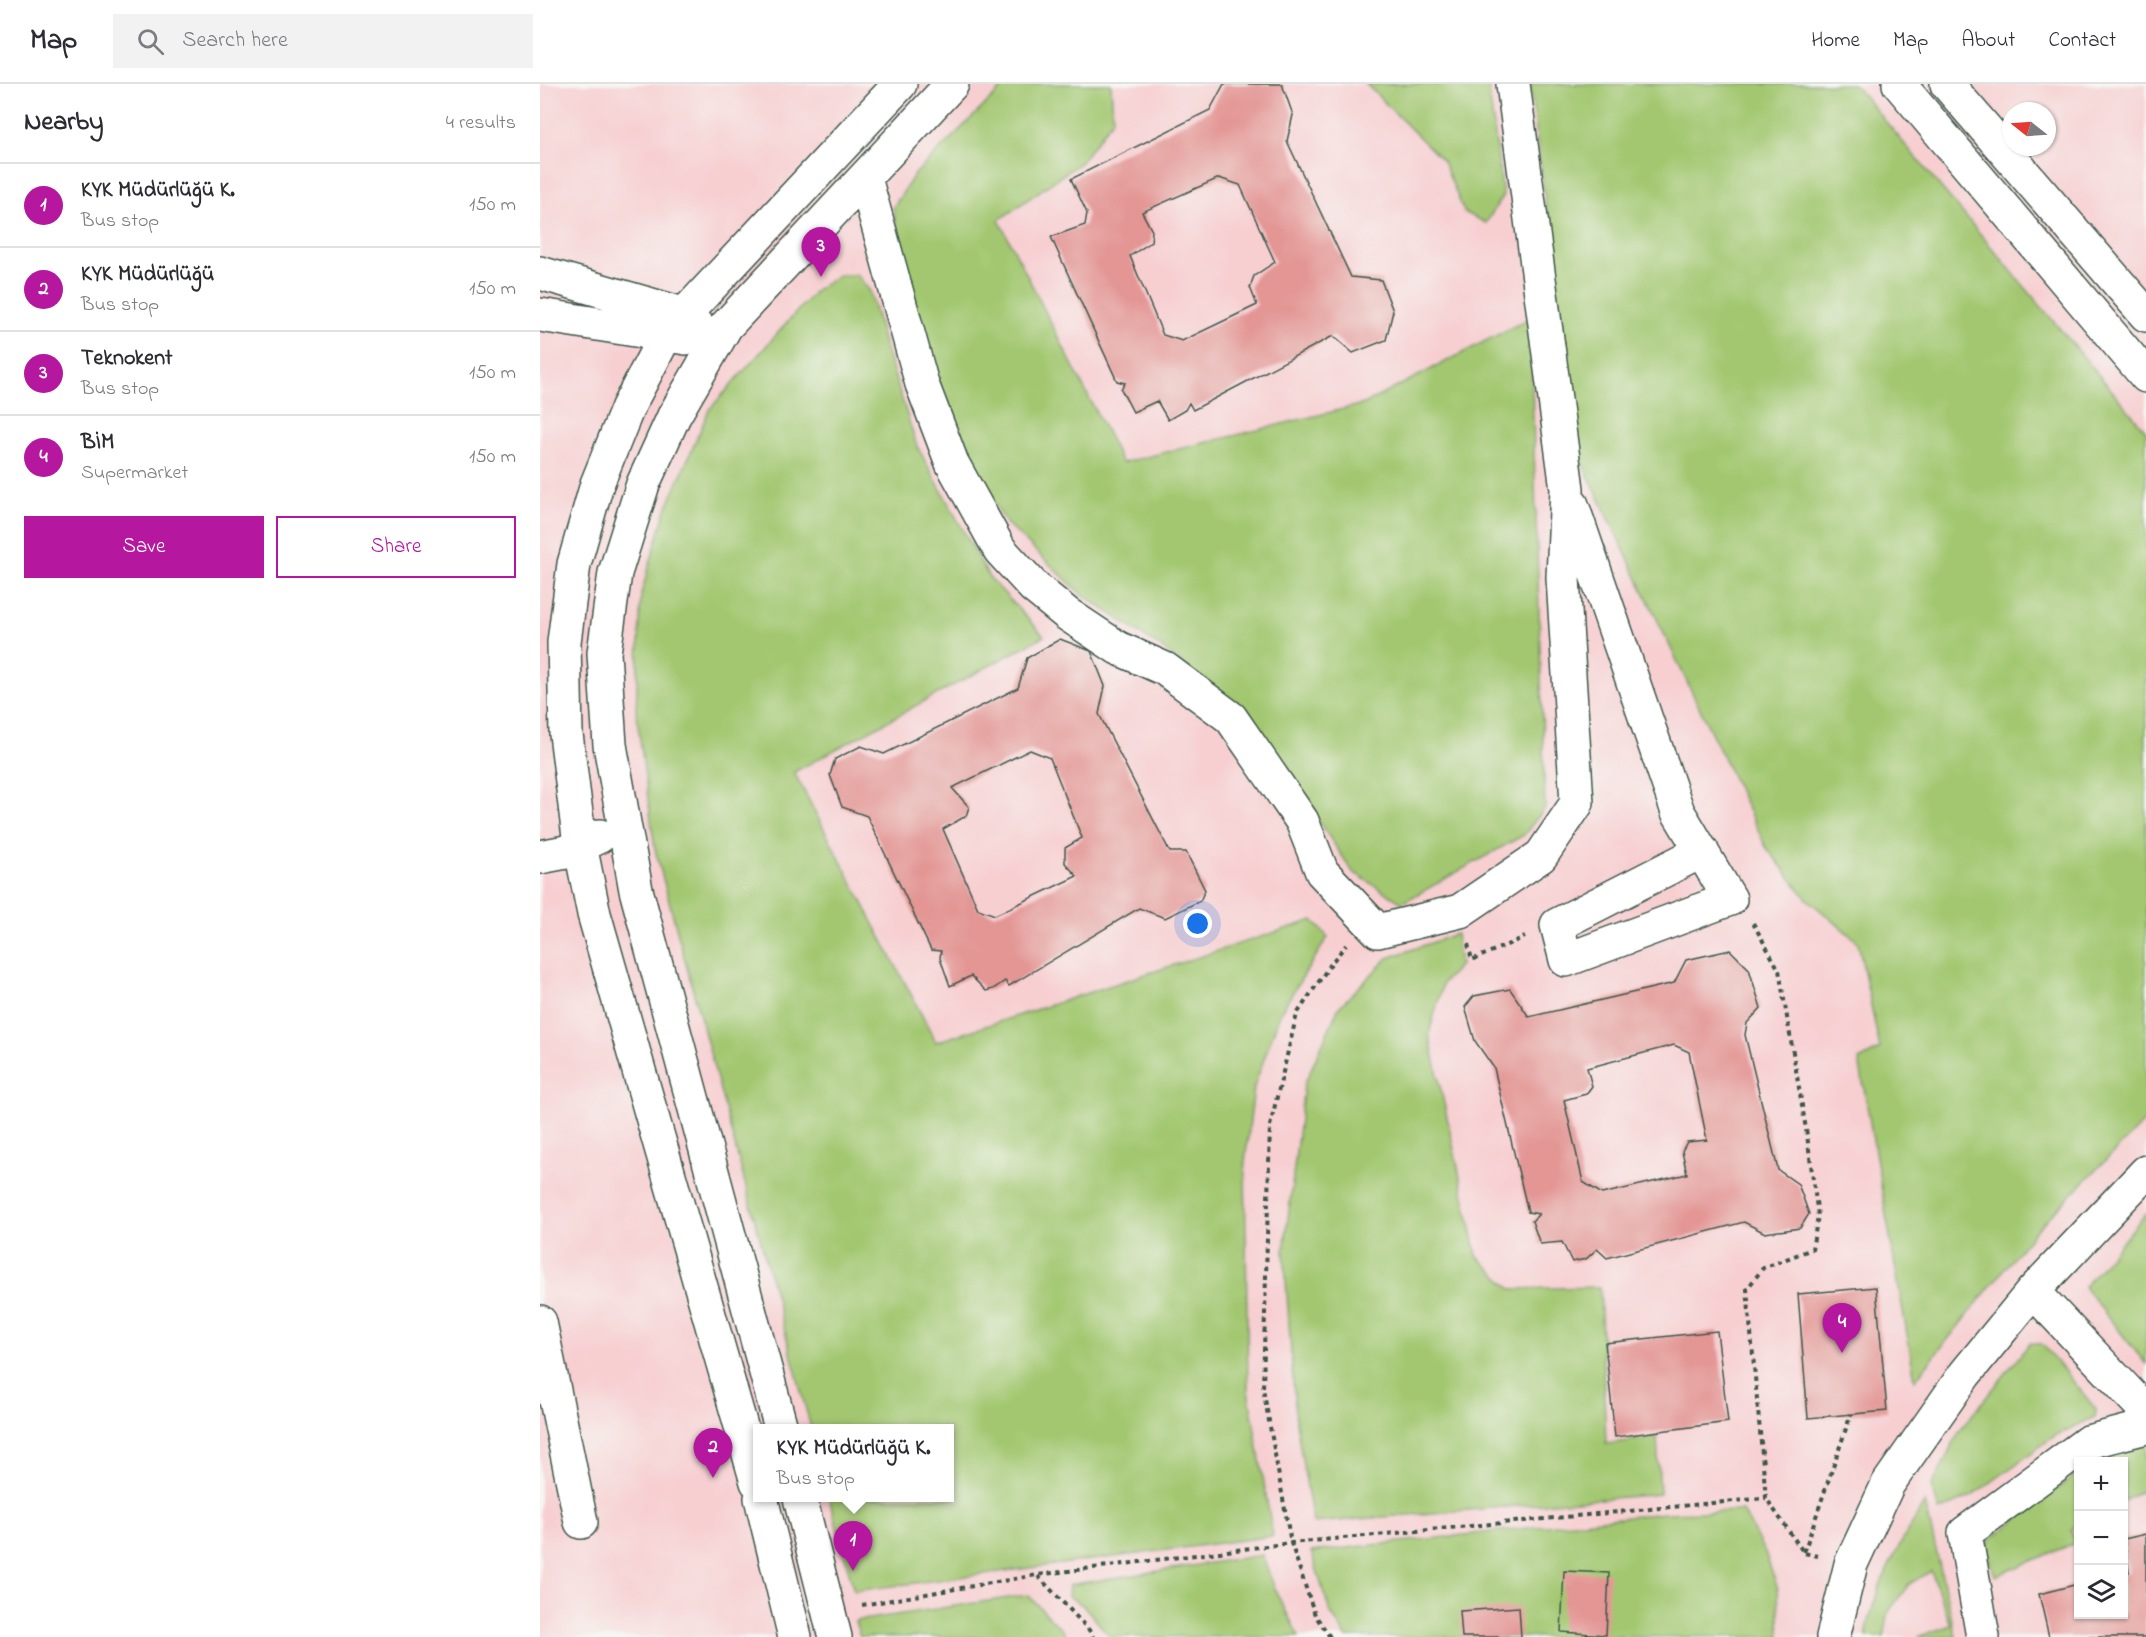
<!DOCTYPE html>
<html lang="en">
<head>
<meta charset="utf-8">
<style>
	:root { --surface:#fff; --page:#f2f2f3; --text:#2b2b33; --muted:#7c7c81; --line:#e1e1e2; --accent:#b5179e }
	body { margin:0; font-family:"Indie Flower",sans-serif; background:var(--page); color:var(--text) }
	.controls { position:absolute; right:18px; bottom:18px; display:grid; overflow:hidden; border-radius:0px; box-shadow:0 2px 4px #0004 }
	.controls button { width:54px; height:54px; display:grid; place-items:center; padding:0; border:0; border-bottom:2px solid var(--line); background:var(--surface); color:var(--text); font:30px sans-serif }
	.compass { position:absolute; left:1462px; top:18px; width:54px; height:54px; border-radius:50%; background:var(--surface); box-shadow:0 2px 4px #0004; rotate:287deg }
	.you { position:absolute; left:658px; top:840px; width:21px; height:21px; margin:-15px; border:4px solid #fff; border-radius:50%; background:#1a73e8; box-shadow:0 0 0 9px #1a73e833 }
	.badge { display:grid; place-items:center; width:39px; height:39px; border-radius:50%; background:var(--accent); color:#fff; font-size:20px; font-weight:700 }
	.pin { position:absolute; translate:-50% -50px; filter:drop-shadow(0 2px 3px #0008) }
	.pin::after { content:''; position:absolute; top:32px; width:21px; height:18px; background:inherit; clip-path:polygon(0 0,100% 0,50% 100%) }
	.popup { position:absolute; left:213px; top:1340px; width:201px; height:78px; box-sizing:border-box; display:grid; place-content:center; border-radius:0px; background:var(--surface); filter:drop-shadow(0 2px 4px #0005); font-size:20px; white-space:nowrap; color:var(--muted) }
	.popup b { font-size:22px; color:var(--text) }
	.popup::after { content:''; position:absolute; left:50%; top:100%; margin-left:-12px; border:12px solid transparent; border-top-color:var(--surface) }
	.list { margin:0; padding:0; list-style:none }
	h2 { display:flex; justify-content:space-between; align-items:center; height:78px; margin:0; padding:0 24px; font-size:26px }
	h2 small { font-size:20px; font-weight:400; color:var(--muted) }
	.list li { display:grid; grid-template-columns:39px 1fr auto; gap:18px; align-items:center; box-sizing:border-box; height:84px; padding:0 24px; border-top:2px solid var(--line) }
	.list b { display:block; font-size:22px; white-space:nowrap }
	.list p { margin:0; font-size:20px; white-space:nowrap; color:var(--muted) }
	.list em { font-size:20px; font-style:normal; color:var(--muted) }
	.actions { display:flex; gap:12px; padding:18px 24px }
	.actions a { flex:1; padding:14px 0; border:2px solid var(--accent); border-radius:0px; text-align:center; font-size:21px; color:var(--accent) }
	.actions .main { background:var(--accent); color:#fff }
	.icon { flex:none; width:33px; height:33px; fill:none; stroke:currentColor; stroke-width:2; stroke-linecap:round; stroke-linejoin:round }
	.map { position:relative; flex:none; width:1606px; height:1553px; overflow:hidden }
	header { display:flex; align-items:center; gap:36px; box-sizing:border-box; height:84px; padding:0 30px; background:var(--surface); border-bottom:2px solid var(--line) }
	header strong { font-size:28px }
	nav { display:flex; gap:33px; margin-inline-start:auto; font-size:21px }
	.search { width:420px; height:54px; background:var(--page); display:flex; align-items:center; gap:15px; box-sizing:border-box; padding:0 21px; border-radius:0px; color:var(--muted); font-size:22px }
	main { display:flex }
	aside { flex:1; background:var(--surface) }
	.map>svg:first-child { display:block }
	.built { fill:#f7cfd1; fill-rule:evenodd }
	.green { fill:#a2c770; stroke:#608252; stroke-width:1.5 }
	.building { fill:#e39694; fill-rule:evenodd }
	.lines { fill:none; stroke-linecap:round; stroke-linejoin:round }
	.minor-casing { stroke:#3e5548; stroke-width:36 }
	.path { stroke:#3e5548; stroke-width:4; stroke-dasharray:4.5 4.5; stroke-linecap:butt }
	.minor { stroke:#fff; stroke-width:33 }
</style>
</head>
<body>
<header>
<strong>Map</strong>
<div class="search"><svg class="icon" aria-label="search" viewBox="0 0 24 24"><circle cx="10" cy="10" r="6"/><path d="M15 15l6 6"/></svg>Search here</div>
<nav><a>Home</a><a>Map</a><a>About</a><a>Contact</a></nav>
</header>
<main>
<aside>
<h2>Nearby<small>4 results</small></h2>
<ul class="list">
<li><span class="badge">1</span><div><b>KYK Müdürlüğü K.</b><p>Bus stop</p></div><em>150 m</em></li>
<li><span class="badge">2</span><div><b>KYK Müdürlüğü</b><p>Bus stop</p></div><em>150 m</em></li>
<li><span class="badge">3</span><div><b>Teknokent</b><p>Bus stop</p></div><em>150 m</em></li>
<li><span class="badge">4</span><div><b>BİM</b><p>Supermarket</p></div><em>150 m</em></li>
</ul>
<div class="actions"><a class="main">Save</a><a>Share</a></div>
</aside>
<div class="map">
<svg width="1606" height="1553" viewBox="0 0 1606 1553">
	<rect width="100%" height="100%" fill="#f6f6f2"/>
	<filter id="ink" filterUnits="userSpaceOnUse"><feTurbulence type="fractalNoise" baseFrequency=".0167" numOctaves="2"/><feDisplacementMap in="SourceGraphic" scale="12" xChannelSelector="R" yChannelSelector="G"/><feConvolveMatrix kernelMatrix="1 2 1 2 8 2 1 2 1" color-interpolation-filters="sRGB"/></filter>
	<filter id="wash" filterUnits="userSpaceOnUse"><feTurbulence type="fractalNoise" baseFrequency=".008" numOctaves="4" result="noise"/><feDisplacementMap in="SourceGraphic" scale="24" xChannelSelector="R" yChannelSelector="G"/><feGaussianBlur stdDeviation="1.35" result="paint"/><feColorMatrix in="noise" values="0 0 0 0 0 0 0 0 0 0 0 0 0 0 0 0 0 1.4 0 .05"/><feComposite in="paint" operator="in"/></filter>
	<g filter="url(#wash)">
		<rect width="100%" height="100%" fill="#f0dcbb"/>
		<path class="built" d="M0 0H1606V1553H0ZM1471 27H1507V63H1471ZM217 1344H409V1414H217ZM1538 1378H1584V1530H1538Z"/>
		<path class="green" d="M466 0H571L573 35 541 78 459 136 582 379 824 320 990 234 1005 724 984 751 862 819 813 788 707 632 630 570 540 509 466 439 416 353 374 229 353 124 374 91Z
			M826 0H948L963 111 946 139 924 128 903 77Z
			M990 0H1314L1606 347V1036L1495 1147 1375 1296 1319 976 1340 965 1318 858 1267 815 1226 763 1038 370Z
			M299 191H317L330 207 343 256 377 362 449 493 504 552 254 688 396 958 773 836 788 853 741 927 714 1003 705 1078 708 1306 733 1452 314 1507 289 1414H409V1344H271L115 765 96 627 101 510 125 428 169 326 277 205Z
			M916 850 920 881 903 899 889 950 937 1172 971 1205 1060 1203 1066 1360 1117 1353 1120 1410 773 1439 756 1339 744 1168 764 1001 799 923 848 874Z
			M1606 1129V1280L1544 1203Z
			M1490 1259 1502 1260 1556 1325 1555 1333 1516 1351 1432 1412 1399 1427 1392 1402 1420 1346Z
			M1606 1360V1405L1584 1417V1378H1558L1576 1367Z
			M1538 1389V1441L1531 1445 1535 1459 1455 1492 1447 1466 1449 1456Z
			M1385 1418 1416 1553H1377L1411 1541 1391 1487 1369 1500 1349 1527 1344 1553H1326C1333 1503 1360 1460 1385 1418Z
			M1203 1427 1225 1469 1238 1505 1240 1553H806L790 1528 771 1468 1124 1429Z
			M722 1471 737 1510 759 1553H570L544 1522 528 1512 529 1501Z
			M488 1511 524 1548 526 1553H320L315 1537Z"/>
		<g id="blocks">
			<path class="building" d="M684 0H742L753 31 747 57 811 193 841 196 853 227 846 256 813 269 793 252 653 326 649 319 645 326 628 336 617 317 593 328 581 305 585 299 577 297 511 153 545 141 547 129 531 95 670 26ZM679 94 700 101 735 178 714 192 710 203 717 221 642 257 623 251 590 172 611 158 612 147 602 128Z
				M520 555 551 567 565 602 559 630 630 768H646L665 806 660 817 625 834 599 824 469 902 465 897 453 905 446 907 431 892 410 902 400 874 401 867 391 866 327 732 302 723 290 691 295 675 321 662 344 670 478 604 487 574ZM490 666 510 674 542 754 525 764V779L537 792 455 831 438 825 403 745 426 732 429 723 412 704Z
				M1190 866 1209 885 1221 924 1207 939 1205 951 1238 1086 1258 1100 1269 1130 1260 1144 1225 1149 1204 1138 1067 1174 1057 1165 1046 1175 1032 1178 1022 1158 1000 1160 992 1137 999 1130 988 1128 954 984 935 957 925 923 934 912 970 905 989 933 1134 899 1146 876ZM1134 961 1149 968 1167 1056 1147 1058 1142 1067 1147 1090 1062 1110 1043 1098 1024 1016 1046 1010 1052 1002 1047 984Z
				M1336 1203 1347 1327 1268 1334 1258 1210Z
				M1177 1247 1188 1338 1075 1353 1065 1259Z
				M1606 1450V1553H1509L1499 1510 1538 1500V1530H1584V1490L1589 1488 1584 1455Z
				M1024 1487 1069 1489 1066 1551 1021 1548Z
				M979 1523 981 1553H922L920 1527Z"/>
		</g>
	</g>
	<g filter="url(#ink)">
		<use href="#blocks" fill-opacity="0" stroke="#3e5548" stroke-width="1.5"/>
		<g class="lines">
			<defs>
				<path id="minor" d="M1359 0 1606 292
					M1407 0 1606 231
					M325 94 382 300 412 379 460 466 494 503 527 530 578 564 625 585 691 634 762 737 782 788 838 847 920 827 1001 772 1037 719 1023 494 1027 405 973 0
					M0 189 143 230 158 243
					M0 231 146 254
					M1032 421 1138 728 1190 815 1026 876 1017 841 1162 767
					M0 773 26 768 60 752
					M1493 1207 1606 1327
					M0 1238 41 1438
					M241 1344 96 806 70 661 64 569 75 489 103 400 134 332 186 242 412 0
					M217 1398 54 830 40 761 26 650 24 558 34 480 57 400 88 323 126 250 360 0
					M221 1414 255 1553
					M260 1414 295 1553
					M1293 1553 1311 1480 1348 1400 1425 1290 1493 1207 1606 1088
					M1443 1553 1425 1449 1548 1358 1606 1343"/>
			</defs>
			<use href="#minor" class="minor-casing"/>
			<path class="path" d="M1213 839 1239 886 1267 1051 1278 1132 1272 1165 1223 1184 1207 1205 1226 1414 1264 1469 1278 1472
				M928 860 932 876 985 853
				M1264 1468 1311 1330
				M498 1492 549 1546 553 1553
				M322 1521 497 1491 751 1459 1226 1414
				M790 1553 775 1531 751 1459 723 1304 730 1042 757 930 792 878 806 861
				M1047 1553 1048 1550"/>
			<use href="#minor" class="minor"/>
		</g>
	</g>
</svg>
<div class="controls">
<button>+</button>
<button>−</button>
<button><svg class="icon" aria-label="layers" viewBox="0 0 24 24"><path d="M12 4l9 5-9 5-9-5zM3 14l9 5 9-5"/></svg></button>
</div>
<svg class="compass" viewBox="-18 -18 36 36"><path d="M0-13l5 13h-10z" fill="#e53935"/><path d="M0 13l5-13h-10z" fill="#7c7c81"/></svg>
<div class="you"></div>
<div class="pin badge" style="left:313px;top:1487px">1</div>
<div class="popup"><b>KYK Müdürlüğü K.</b>Bus stop</div>
<div class="pin badge" style="left:173px;top:1394px">2</div>
<div class="pin badge" style="left:281px;top:193px">3</div>
<div class="pin badge" style="left:1302px;top:1269px">4</div>
</div>
</main>
</body>
</html>
